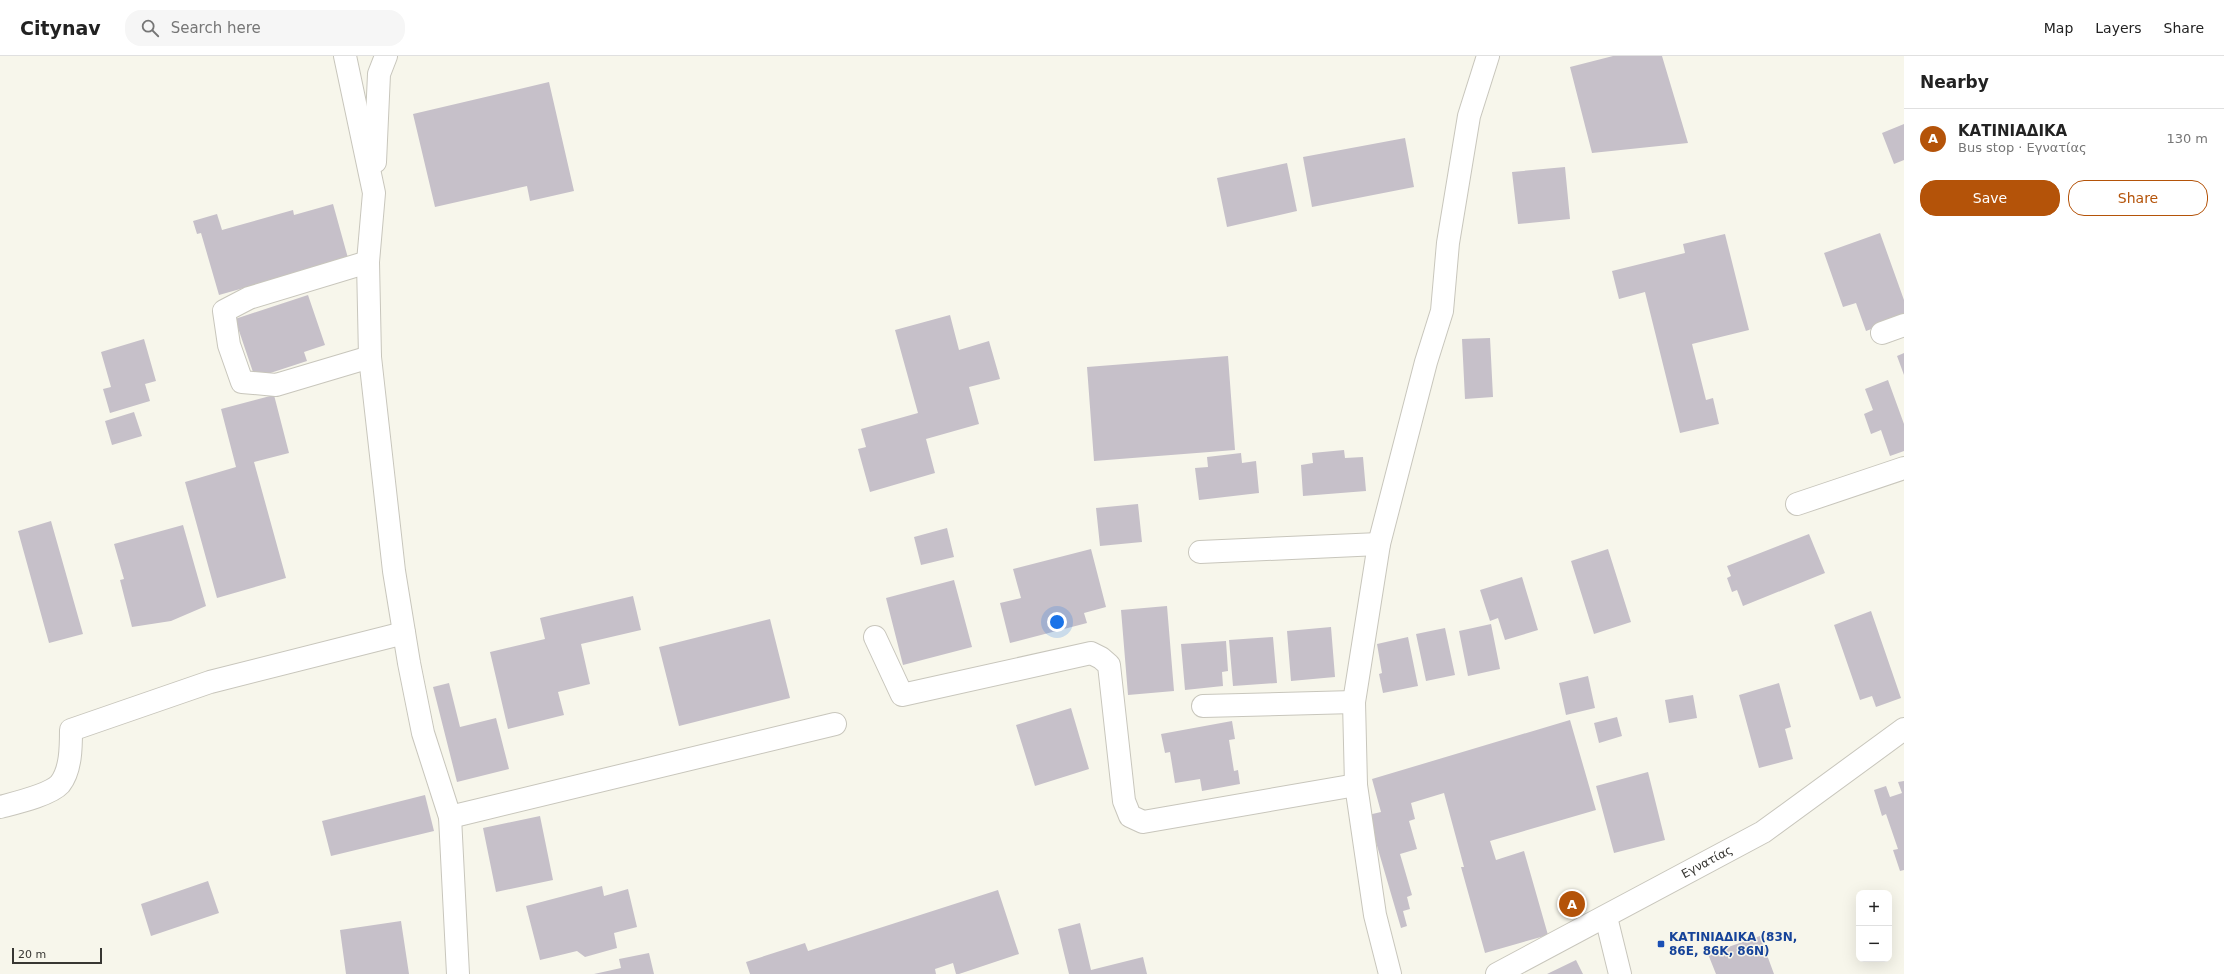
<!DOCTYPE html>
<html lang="en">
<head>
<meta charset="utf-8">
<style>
	:root { --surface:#fff; --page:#f6f6f6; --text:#222; --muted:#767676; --line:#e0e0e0; --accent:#b45309 }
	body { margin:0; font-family:"DejaVu Sans",sans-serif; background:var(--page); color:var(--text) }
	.controls { position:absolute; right:12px; bottom:12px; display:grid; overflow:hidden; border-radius:8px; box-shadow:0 4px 16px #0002 }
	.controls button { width:36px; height:36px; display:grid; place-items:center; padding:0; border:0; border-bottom:1px solid var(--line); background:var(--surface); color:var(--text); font:20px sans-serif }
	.scale { position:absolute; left:12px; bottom:10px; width:90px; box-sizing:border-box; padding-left:4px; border:2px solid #373632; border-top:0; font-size:11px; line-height:14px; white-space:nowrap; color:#373632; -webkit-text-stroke:3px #f7f6eb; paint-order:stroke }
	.you { position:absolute; left:1057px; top:566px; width:14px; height:14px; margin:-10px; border:3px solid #fff; border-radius:50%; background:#1a73e8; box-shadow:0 0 0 6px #1a73e833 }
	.badge { display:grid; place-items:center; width:26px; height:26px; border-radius:50%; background:var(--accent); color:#fff; font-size:13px; font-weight:700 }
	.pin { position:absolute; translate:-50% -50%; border:2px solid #fff; box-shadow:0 1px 4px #0006 }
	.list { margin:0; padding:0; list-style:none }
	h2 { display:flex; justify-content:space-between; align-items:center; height:52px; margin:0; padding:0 16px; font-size:17px }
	h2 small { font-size:13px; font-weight:400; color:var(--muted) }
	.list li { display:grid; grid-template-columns:26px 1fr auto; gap:12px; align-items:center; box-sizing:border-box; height:60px; padding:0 16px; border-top:1px solid var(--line) }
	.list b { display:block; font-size:15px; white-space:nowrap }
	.list p { margin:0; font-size:13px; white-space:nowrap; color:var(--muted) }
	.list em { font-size:13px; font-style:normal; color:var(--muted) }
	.actions { display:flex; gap:8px; padding:12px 16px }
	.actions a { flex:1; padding:9px 0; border:1px solid var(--accent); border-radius:16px; text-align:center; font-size:14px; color:var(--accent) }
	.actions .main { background:var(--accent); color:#fff }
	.icon { flex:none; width:22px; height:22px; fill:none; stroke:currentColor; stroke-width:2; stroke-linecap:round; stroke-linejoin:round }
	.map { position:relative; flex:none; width:1904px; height:918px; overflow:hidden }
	header { display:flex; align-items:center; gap:24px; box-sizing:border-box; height:56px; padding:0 20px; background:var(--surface); border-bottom:1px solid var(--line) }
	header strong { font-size:19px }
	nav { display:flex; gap:22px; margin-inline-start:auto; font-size:14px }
	.search { width:280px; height:36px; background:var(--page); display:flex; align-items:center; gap:10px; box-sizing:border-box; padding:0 14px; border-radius:16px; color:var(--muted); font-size:15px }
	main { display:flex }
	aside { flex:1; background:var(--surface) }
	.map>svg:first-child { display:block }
	.building { fill:#c6c0c9 }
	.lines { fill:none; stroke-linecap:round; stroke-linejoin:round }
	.minor-casing { stroke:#c8c6bc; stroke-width:24 }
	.minor { stroke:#fff; stroke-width:22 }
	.transit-dot { fill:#1a4fb4; stroke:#f7f6eb; stroke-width:1.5 }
	.labels { text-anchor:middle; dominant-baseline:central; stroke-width:3; stroke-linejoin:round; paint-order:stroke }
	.street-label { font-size:12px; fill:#373632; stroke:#f7f6eb }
	.transit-label { font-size:12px; font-weight:bold; fill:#164399; stroke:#f7f6eb; text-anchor:start }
</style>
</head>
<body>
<header>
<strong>Citynav</strong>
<div class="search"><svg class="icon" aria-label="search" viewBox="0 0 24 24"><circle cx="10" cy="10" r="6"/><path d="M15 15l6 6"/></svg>Search here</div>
<nav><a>Map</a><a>Layers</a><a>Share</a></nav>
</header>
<main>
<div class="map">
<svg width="1904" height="918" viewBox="0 0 1904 918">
	<rect width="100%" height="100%" fill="#f7f6eb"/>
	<path class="building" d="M1613 0H1662L1688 87 1592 97 1570 11Z
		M549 26 574 135 530 145 527 130 435 151 413 58Z
		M1904 68V104L1894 108 1882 77Z
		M1405 82 1414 131 1312 151 1303 101Z
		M1287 107 1297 155 1227 171 1217 122Z
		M1565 111 1570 163 1518 168 1512 116Z
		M333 148 348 202 219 239 201 177 197 178 193 165 217 158 222 174 293 154 294 159Z
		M1880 177 1904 244V261L1866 275 1856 247 1843 251 1824 197Z
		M1725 178 1749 274 1692 288 1706 344 1713 342 1719 368 1680 377 1645 236 1619 243 1612 215 1685 197 1683 188Z
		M308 239 325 289 304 296 307 305 255 322 235 263Z
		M950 259 959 294 989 285 1000 323 969 331 979 368 926 383 935 417 870 436 858 393 866 391 861 373 918 357 895 274Z
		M1490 282 1493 341 1465 343 1462 283Z
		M144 283 156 325 145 328 150 345 110 357 103 333 111 331 101 296Z
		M1904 297V319L1897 300Z
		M1228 300 1235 394 1094 405 1087 311Z
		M1888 324 1904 368V395L1890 400 1881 374 1871 378 1864 358 1873 354 1865 333Z
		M274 339 289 397 254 406 286 522 217 542 185 426 236 411 221 353Z
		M134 356 142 380 112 389 105 365Z
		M1344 394 1345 402 1363 401 1366 435 1303 440 1301 409 1313 407 1312 397Z
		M1241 397 1242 407 1256 405 1259 437 1199 444 1195 412 1208 411 1207 401Z
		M1138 448 1142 486 1100 490 1096 452Z
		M51 465 83 578 49 587 18 475Z
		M183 469 206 550 171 565 132 571 120 524 124 523 114 488Z
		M947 472 954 501 921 509 914 481Z
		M1809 478 1825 517 1743 550 1737 534 1732 536 1727 522 1731 520 1727 510Z
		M1091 493 1106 551 1084 557 1087 567 1010 587 1000 547 1021 542 1013 513Z
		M1608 493 1631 566 1594 578 1571 505Z
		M1522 521 1538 574 1505 584 1498 562 1490 565 1480 534Z
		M954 524 972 591 903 609 886 542Z
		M633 540 641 574 581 588 590 628 558 636 564 659 508 673 490 596 545 583 540 562Z
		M1167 550 1174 635 1128 639 1121 554Z
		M1871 555 1901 642 1876 651 1872 640 1860 644 1834 569Z
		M770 563 790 642 679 670 659 591Z
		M1491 568 1500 613 1468 620 1459 575Z
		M1331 571 1335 621 1291 625 1287 575Z
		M1445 572 1455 619 1426 625 1416 578Z
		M1273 581 1277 627 1233 630 1229 584Z
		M1408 581 1418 630 1383 637 1379 618 1382 617 1377 588Z
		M1226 585 1228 615 1222 616 1223 630 1185 634 1181 588Z
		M1588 620 1595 652 1566 659 1559 627Z
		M449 627 460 671 496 662 509 713 457 726 433 631Z
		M1779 627 1791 671 1785 673 1793 703 1759 712 1739 639Z
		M1693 639 1697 662 1669 667 1665 644Z
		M1071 652 1089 713 1035 730 1016 669Z
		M1617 661 1622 680 1599 687 1594 667Z
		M1570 664 1596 754 1490 785 1496 804 1524 795 1548 879 1485 897 1461 811H1464L1444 737 1411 747 1415 763 1409 765 1417 793 1400 798 1412 839 1407 841 1410 853 1403 855 1407 870 1401 872 1368 759 1381 756 1372 723Z
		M1232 665 1235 683 1229 684 1234 715 1238 714 1240 728 1202 735 1200 723 1175 727 1170 696 1165 697 1161 678Z
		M1648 716 1665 784 1614 797 1596 730Z
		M1904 725V814L1900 815 1893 794 1898 793 1886 758 1882 760 1874 734 1886 730 1890 741 1902 737 1898 726Z
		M425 739 434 775 331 800 322 765Z
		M540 760 553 824 496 836 483 772Z
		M208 825 219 857 151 880 141 848Z
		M602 830 604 840 628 833 637 871 614 877 617 892 585 901 577 895 540 904 526 850Z
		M998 834 1019 898 959 918H956L953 907 935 913 936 918H750L746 906 805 887 808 895Z
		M401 865 409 918H346L340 874Z
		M1080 867 1091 914 1143 901 1147 918H1069L1058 873Z
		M1760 880 1774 918H1716L1708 898Z
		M649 897 654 918H594L621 912 619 903Z
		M1576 904 1583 918H1547Z"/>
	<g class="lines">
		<defs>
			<g id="minor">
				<path d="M345 0 374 137 368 206 370 301 394 515 409 607 423 677 450 761 458 918"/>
				<path d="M375 106 379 18 386 0"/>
				<path d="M368 206 249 242 224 255 229 289 242 326 276 329 370 301"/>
				<path d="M1882 277 1904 269"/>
				<path d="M1797 448 1904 412"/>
				<path d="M1200 496 1379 488"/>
				<path d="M875 581 902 639 1091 597 1101 602 1109 609 1124 745 1130 760 1143 766 1356 729"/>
				<path d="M1203 650 1354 646"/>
				<path d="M0 751C15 747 50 739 60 728 71 714 71 691 71 674L210 626 404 577"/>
				<path d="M450 761 835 668"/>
				<path d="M1606 861 1620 918"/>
				<path d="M1390 918 1375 859 1356 729 1354 646 1379 488 1426 306 1442 255 1448 187 1469 60 1488 0"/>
				<path id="s1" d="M1497 918 1763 776 1904 673"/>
			</g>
		</defs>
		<use href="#minor" class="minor-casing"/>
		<use href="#minor" class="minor"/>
	</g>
	<rect class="transit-dot" x="1657" y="884" width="8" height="8" rx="2"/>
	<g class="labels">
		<g class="street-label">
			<text stroke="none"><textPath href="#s1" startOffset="238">Εγνατίας</textPath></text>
		</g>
		<g class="transit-label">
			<text x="1669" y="881">ΚΑΤΙΝΙΑΔΙΚΑ (83Ν,<tspan x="1669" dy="14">86Ε, 86Κ, 86Ν)</tspan></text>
		</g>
	</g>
</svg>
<div class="controls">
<button>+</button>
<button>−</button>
</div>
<div class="scale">20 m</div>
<div class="you"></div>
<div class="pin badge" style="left:1572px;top:848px">A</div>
</div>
<aside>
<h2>Nearby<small></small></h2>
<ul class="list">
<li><span class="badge">A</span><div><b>ΚΑΤΙΝΙΑΔΙΚΑ</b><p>Bus stop · Εγνατίας</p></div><em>130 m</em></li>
</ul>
<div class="actions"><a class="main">Save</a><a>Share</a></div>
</aside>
</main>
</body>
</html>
